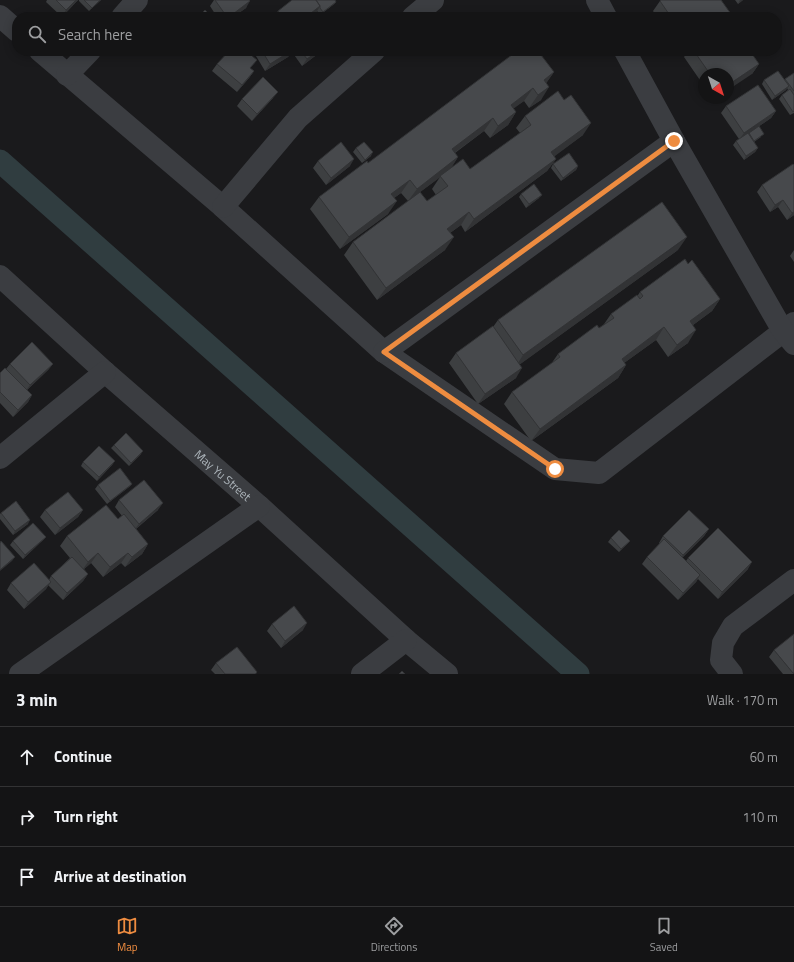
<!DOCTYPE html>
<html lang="en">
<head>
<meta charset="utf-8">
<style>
	:root { --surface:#141415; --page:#1d1d1e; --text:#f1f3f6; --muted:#9d9ea0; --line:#333334; --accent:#ee8c40 }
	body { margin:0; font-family:"Titillium Web",sans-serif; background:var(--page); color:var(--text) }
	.compass { position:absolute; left:698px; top:68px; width:36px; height:36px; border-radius:50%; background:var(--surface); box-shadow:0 2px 10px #0003; rotate:141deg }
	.stop { position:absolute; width:12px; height:12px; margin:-9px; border:3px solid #ee8c40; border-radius:50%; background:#fff }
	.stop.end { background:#ee8c40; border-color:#fff; box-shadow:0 1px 4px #0008 }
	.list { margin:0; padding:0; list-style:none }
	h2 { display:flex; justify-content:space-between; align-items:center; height:52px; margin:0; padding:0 16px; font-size:17px }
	h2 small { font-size:13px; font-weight:400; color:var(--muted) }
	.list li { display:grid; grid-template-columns:26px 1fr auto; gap:12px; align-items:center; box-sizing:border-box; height:60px; padding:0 16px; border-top:1px solid var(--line) }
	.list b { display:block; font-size:15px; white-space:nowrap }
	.list em { font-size:13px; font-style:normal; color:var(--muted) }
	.icon { flex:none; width:22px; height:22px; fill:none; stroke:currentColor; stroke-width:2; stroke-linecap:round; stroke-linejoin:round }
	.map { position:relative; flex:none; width:794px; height:674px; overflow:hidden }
	.search { position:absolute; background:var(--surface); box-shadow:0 2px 10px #0003; left:12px; right:12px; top:12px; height:44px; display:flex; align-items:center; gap:10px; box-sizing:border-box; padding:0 14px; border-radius:16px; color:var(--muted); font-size:15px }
	.sheet { height:232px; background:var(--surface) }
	nav { display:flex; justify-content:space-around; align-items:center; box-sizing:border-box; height:56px; border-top:1px solid var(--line); background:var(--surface); font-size:11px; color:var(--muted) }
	nav a { display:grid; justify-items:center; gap:2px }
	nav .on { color:var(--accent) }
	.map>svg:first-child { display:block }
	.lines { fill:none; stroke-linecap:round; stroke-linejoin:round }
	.canal { stroke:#303d40; stroke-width:23 }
	.minor { stroke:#3b3d41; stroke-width:22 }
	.wall { fill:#3d3f41 }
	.shaded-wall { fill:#323335 }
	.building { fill:#47494c; stroke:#323335 }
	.route { stroke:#ee8c40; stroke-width:5 }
	.labels { text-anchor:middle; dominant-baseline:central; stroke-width:3.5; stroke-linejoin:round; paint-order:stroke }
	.street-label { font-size:12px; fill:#adb5bb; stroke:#151517 }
</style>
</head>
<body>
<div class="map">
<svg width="794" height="674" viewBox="0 0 794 674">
	<rect width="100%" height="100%" fill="#1a1a1c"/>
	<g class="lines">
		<path class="canal" d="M0 161 578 674"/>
		<g class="minor">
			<path d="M597 0 606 17"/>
			<path d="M0 16 17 31"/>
			<path d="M122 17 137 0"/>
			<path d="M413 17 433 0"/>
			<path d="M40 51 223 207 384 352 555 469 599 473 794 323"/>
			<path d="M625 51 674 141 783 331 794 344"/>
			<path d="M67 75 90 51"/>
			<path d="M223 207 298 118 374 51"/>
			<path id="s1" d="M0 276 105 372 259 506 406 640 447 674"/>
			<path d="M384 352 674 141"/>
			<path d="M0 458 105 372"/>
			<path d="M20 674 259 506"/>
			<path d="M362 674 406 640"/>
			<path d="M732 674 721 660 723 643 733 626 794 580"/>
		</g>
	</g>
	<path class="wall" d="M47 0H78L62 17 46 2Z
		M79 0H101L89 11 79 1Z
		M214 0H249L246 8 233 17H217L210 6Z
		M735 0H743L738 4Z
		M660 1 731 14 728 17H657L653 11Z
		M336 2 333 5 320 15 317 11 316 13 311 17H273L278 11Z
		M253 51H321L319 53 302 66 292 52 288 57 265 71Z
		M688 51H750L759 64 752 74H704V86L684 57Z
		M217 64 251 69 254 71 249 78 237 92 212 71Z
		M554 72 546 83 541 100 529 108 524 101 513 108 516 112 508 125 490 138 484 131 455 153 458 157 450 169H470L520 133 516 128 525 116 583 135 554 156 556 159 547 171 465 232 461 225 450 233 445 250 377 300 344 255 353 242 427 201 436 195 432 189 440 177 408 201 401 193 394 198 388 214 340 249 310 209 319 197 368 163Z
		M794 73V113L790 115 779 99 782 95 788 90 787 88 786 90 772 100 762 84 764 80H784L785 79Z
		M273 98 252 121 237 106 242 99Z
		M726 106 776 111 771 118 748 134 749 133 761 137 754 142 758 148 755 152 744 160 733 145 736 141 739 139 721 113Z
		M356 148 371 156 362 163 353 152Z
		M318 161 350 166 326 185 313 168Z
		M553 164 578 166 576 170 561 181 551 168Z
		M794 165V215L787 220 778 207 770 212 757 192 762 185Z
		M521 194 539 198 526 208 519 197Z
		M678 250 520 364 516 378 478 404 449 363 456 353 493 327 498 320Z
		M794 250V262L790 256Z
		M688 264 720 299 712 311 693 325 688 343 668 357 656 340 624 363 626 365 618 378 531 441 504 404 512 392 551 364 558 354 602 327 611 314 638 295 640 292Z
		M10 364H53L48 370 27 390 32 395 28 402 13 417 0 403V373L6 369Z
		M114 445 141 454 129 466 111 448Z
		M115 461 112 465 97 481 81 466 83 462Z
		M132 484 129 487 107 504 95 489 98 485Z
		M119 500 158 510 136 529 148 544 142 554 125 567 121 563 103 577 91 563 84 569 88 574 83 581 63 600 48 585 46 589 24 609 7 590 11 583 49 580 51 576 70 558 60 546 67 536 118 519 122 516 115 507Z
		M45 510H83L78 517 55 535 40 517Z
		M1 513 28 524 13 535 0 519V514Z
		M709 529 704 536 682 558 686 561 688 558 748 569 718 599 698 579 696 582 678 600 642 564 647 557 660 544 659 543 663 536Z
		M46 537 43 540 23 559 10 545 13 541Z
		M611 538 630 541 619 552 608 542Z
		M272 624 303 630 281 648 267 631Z
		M774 650 794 674H783L769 657Z
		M216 663 257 672 256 674H215L211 670Z"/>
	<path class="shaded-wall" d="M76 0H78L62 17 66 10Z
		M100 0H101L89 11Z
		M740 0H743L738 4Z
		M250 1 246 8 233 17H229Z
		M320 6 316 13 311 17H306Z
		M291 51H292L288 57 265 71 270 64Z
		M318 51H321L319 53 302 66 307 59Z
		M759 64 752 74 728 90V85Z
		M254 71 249 78 237 92 242 85Z
		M554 72 545 85 535 92 544 80Z
		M789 86 786 90 772 100 775 96Z
		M549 87 541 100 529 108 538 95Z
		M533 88 524 101 502 117 511 105Z
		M278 92 273 98 252 121 257 114Z
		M776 111 771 118 739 140 744 133Z
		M516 112 508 125 490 138 498 126Z
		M493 118 484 131 443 161 452 149Z
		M591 123 583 135 543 165 551 152Z
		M758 148 755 152 744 160 746 156Z
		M373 152 371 156 362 163Z
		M458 157 450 170 408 201 417 189Z
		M354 159 350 166 326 185 331 178Z
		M556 159 547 171 465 232 474 219Z
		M578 166 576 170 561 181 563 178Z
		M410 180 401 193 383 206 391 194Z
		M542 195 539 198 526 208 529 204Z
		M783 200 778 207 770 212 775 205Z
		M397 201 388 214 340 249 349 237Z
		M469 212 461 225 439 241 447 229Z
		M794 212V215L787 220 792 213Z
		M454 237 445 250 377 300 386 288Z
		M687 237 678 250 515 368 523 355Z
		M720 299 712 311 681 334 690 321Z
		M664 327 656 340 613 371 622 359Z
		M696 330 688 343 668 357 677 345Z
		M53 364 48 370 25 392 30 385Z
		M626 365 618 378 531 441 540 429Z
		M522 368 516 378 478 404 485 394Z
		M32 395 28 402 13 417 18 410Z
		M143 451 141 454 129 466 131 463Z
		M115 461 112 465 97 481 99 477Z
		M132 484 129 487 107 504 110 501Z
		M163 503 158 510 134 530 139 524Z
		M83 510 78 517 55 535 60 528Z
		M30 520 28 524 13 535 15 531Z
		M709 529 704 536 678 562 683 555Z
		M46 537 43 540 23 559 25 555Z
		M630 541 619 552 621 549Z
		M148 544 142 554 125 567 132 557Z
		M98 553 91 563 81 572 88 562Z
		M128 553 121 563 103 577 110 567Z
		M15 557 12 561 0 571V570Z
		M752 562 748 569 718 599 722 592Z
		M88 574 83 581 63 600 67 593Z
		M700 575 696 582 678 600 683 593Z
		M51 582 46 589 24 609 28 602Z
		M307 623 303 630 281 648 285 641Z"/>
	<path class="building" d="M56 0H76L66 10Z
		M84 0H100L92 8Z
		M215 0H249L250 1 229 17H227Z
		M292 0H316L320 6 306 17H283L278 11Z
		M316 0H335L336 2 323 12 320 8V6Z
		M661 0H721L731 14 726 17H671L660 1Z
		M205 10 212 17H198Z
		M229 51H246L257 60 250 68 254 71 242 85 217 64Z
		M262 51H291L270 64Z
		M301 51H318L307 59Z
		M517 51H538L554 72 544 80 549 87 538 95 533 88 511 105 516 112 498 126 493 118 452 149 458 157 417 189 410 180 391 194 397 201 349 237 319 197 367 161 368 163Z
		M694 51H750L759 64 728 85V74H710Z
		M778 71 789 86 775 96 764 80Z
		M794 73V91L785 79Z
		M263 77 278 92 257 114 242 99Z
		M758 85 776 111 744 133 726 106Z
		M790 89 794 95V111L793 112 782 95Z
		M558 91 564 100 571 95 591 123 551 152 556 159 474 219 469 212 447 229 454 237 386 288 353 242 420 192 427 201 448 186 440 176 463 159 470 169 531 125 525 116Z
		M759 126 764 134 754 141 749 133Z
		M748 133 758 148 746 156 736 141Z
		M341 142 354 159 331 178 318 161Z
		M364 142 373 152 365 160 356 148Z
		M569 153 578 166 563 178 553 164Z
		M793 164 794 165V212L792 213 783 200 775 205 762 185Z
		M534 184 542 195 529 204 521 194Z
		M662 202 687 237 523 355 498 320Z
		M685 259 688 264 692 260 720 299 690 321 696 330 677 345 664 327 622 359 626 365 540 429 512 392 560 357 558 354 597 325 599 328 614 318 611 314 637 295 640 299 643 296 640 292Z
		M493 326 522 368 485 394 456 353Z
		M32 342 53 364 30 385 10 364Z
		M5 368 32 395 18 410 0 392V373Z
		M126 433 143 451 131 463 114 445Z
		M99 446 115 461 99 477 83 462Z
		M120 468 132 484 110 501 98 485Z
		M144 480 163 503 139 524 119 500Z
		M68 492 83 510 60 528 45 510Z
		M16 501 30 520 15 531 1 513Z
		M106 505 118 519 124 514 148 544 132 557 128 553 110 567 98 553 88 562 67 536Z
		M689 510 709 529 683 555 663 536Z
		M33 523 46 537 25 555 13 541Z
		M718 528 752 562 722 592 688 558Z
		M619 530 630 541 621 549 611 538Z
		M664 539 700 575 683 593 647 557Z
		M1 541 15 557 0 570V543Z
		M72 557 88 574 67 593 51 576Z
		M34 563 51 582 28 602 11 583Z
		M294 606 307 623 285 641 272 624Z
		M794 634V673H793L774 650Z
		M237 647 257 672 255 674H225L216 663Z
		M402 671 405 674H399Z"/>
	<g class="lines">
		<path class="route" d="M555 469 384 352 674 141"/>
	</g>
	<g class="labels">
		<g class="street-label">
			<text stroke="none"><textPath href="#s1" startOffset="299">May Yu Street</textPath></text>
		</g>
	</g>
</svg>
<svg class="compass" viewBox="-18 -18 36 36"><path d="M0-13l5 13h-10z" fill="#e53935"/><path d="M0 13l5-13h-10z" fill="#9d9ea0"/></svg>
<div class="stop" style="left:555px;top:469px"></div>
<div class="stop end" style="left:674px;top:141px"></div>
<div class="search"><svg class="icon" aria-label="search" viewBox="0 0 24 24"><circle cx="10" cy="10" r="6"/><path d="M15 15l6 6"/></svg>Search here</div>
</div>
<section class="sheet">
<h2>3 min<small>Walk · 170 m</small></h2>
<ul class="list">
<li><svg class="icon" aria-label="ahead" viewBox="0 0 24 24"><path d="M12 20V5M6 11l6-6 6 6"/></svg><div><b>Continue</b></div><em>60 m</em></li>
<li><svg class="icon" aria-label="right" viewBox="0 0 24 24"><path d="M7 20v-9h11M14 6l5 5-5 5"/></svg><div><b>Turn right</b></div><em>110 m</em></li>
<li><svg class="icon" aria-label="arrive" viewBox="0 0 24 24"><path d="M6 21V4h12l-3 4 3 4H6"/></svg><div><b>Arrive at destination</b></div></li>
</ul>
</section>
<nav>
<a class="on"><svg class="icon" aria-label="map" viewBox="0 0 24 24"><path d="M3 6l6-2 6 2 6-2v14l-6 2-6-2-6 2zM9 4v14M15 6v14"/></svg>Map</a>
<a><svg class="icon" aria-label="directions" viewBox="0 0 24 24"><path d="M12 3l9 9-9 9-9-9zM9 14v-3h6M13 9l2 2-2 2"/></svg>Directions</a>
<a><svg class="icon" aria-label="saved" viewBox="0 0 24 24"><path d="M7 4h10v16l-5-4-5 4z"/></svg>Saved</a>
</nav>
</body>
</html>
